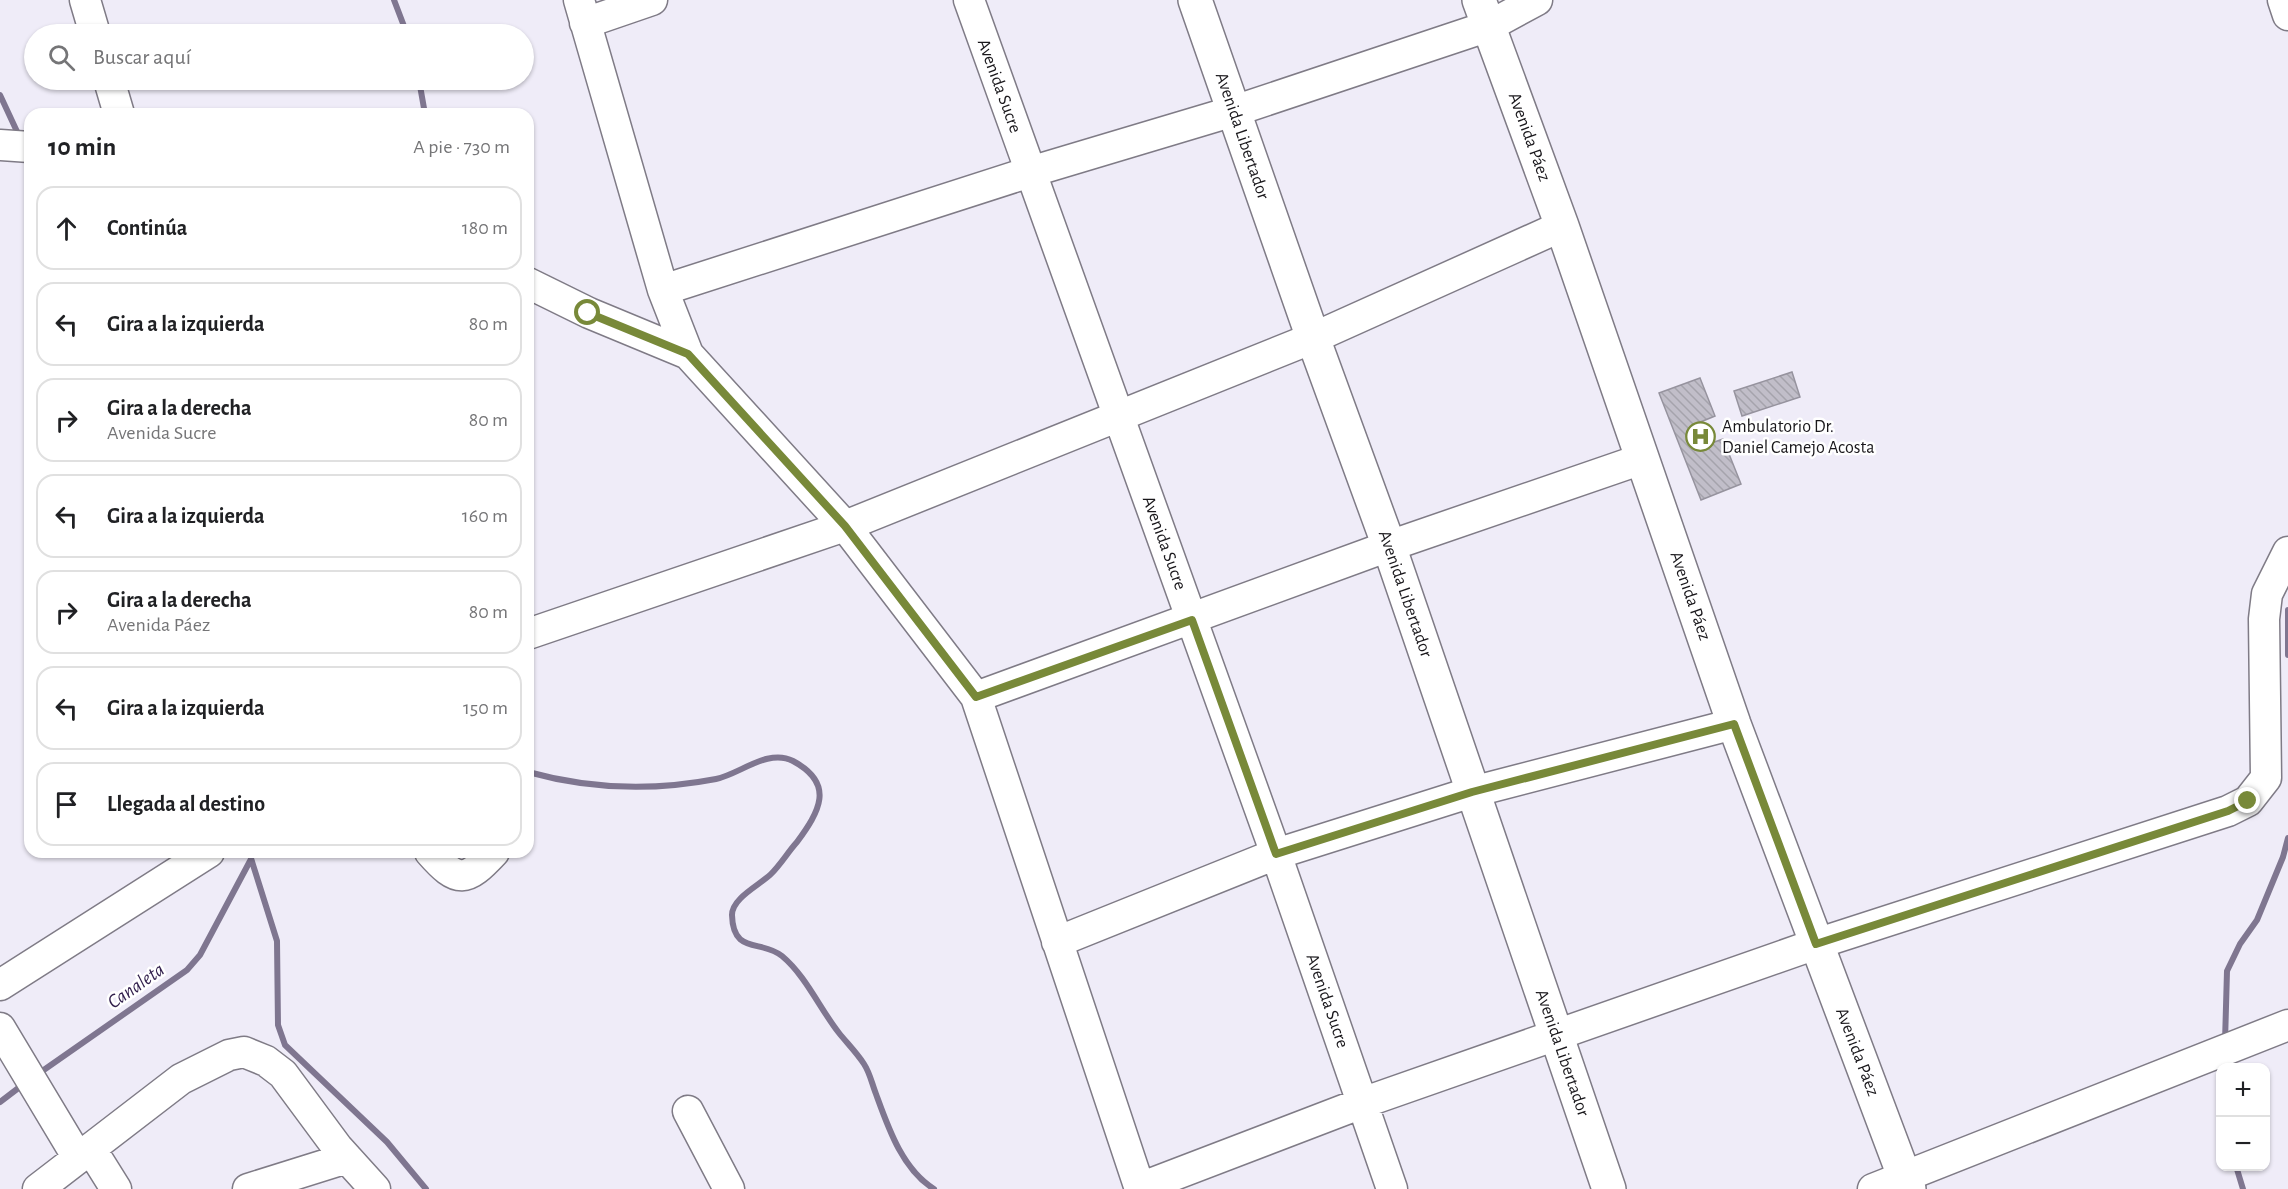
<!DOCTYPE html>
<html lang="es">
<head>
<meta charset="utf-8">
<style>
	:root { --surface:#fff; --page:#f2f2f2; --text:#202124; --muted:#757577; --line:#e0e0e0 }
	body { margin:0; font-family:"Alegreya Sans",sans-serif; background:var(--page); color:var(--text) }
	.controls { position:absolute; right:18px; bottom:18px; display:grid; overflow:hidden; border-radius:12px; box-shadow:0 2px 4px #0004 }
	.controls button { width:54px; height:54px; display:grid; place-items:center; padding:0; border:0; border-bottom:2px solid var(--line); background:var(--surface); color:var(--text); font:30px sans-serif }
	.stop { position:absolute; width:18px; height:18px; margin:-14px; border:4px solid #788939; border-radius:50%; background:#fff }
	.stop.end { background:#788939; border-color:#fff; box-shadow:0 2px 6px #0008 }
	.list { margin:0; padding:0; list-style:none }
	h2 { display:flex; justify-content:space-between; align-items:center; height:78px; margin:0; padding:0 24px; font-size:26px }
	h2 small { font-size:20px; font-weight:400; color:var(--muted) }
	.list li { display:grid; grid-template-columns:39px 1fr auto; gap:18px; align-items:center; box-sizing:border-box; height:84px; margin:0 12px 12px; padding:0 12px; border:2px solid var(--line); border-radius:18px }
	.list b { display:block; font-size:22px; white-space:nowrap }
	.list p { margin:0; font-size:20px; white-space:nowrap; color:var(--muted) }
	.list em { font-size:20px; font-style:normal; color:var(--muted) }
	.icon { flex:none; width:33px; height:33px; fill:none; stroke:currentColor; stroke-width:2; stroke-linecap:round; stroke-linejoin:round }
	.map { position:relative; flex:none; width:2288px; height:1189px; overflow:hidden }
	.search { position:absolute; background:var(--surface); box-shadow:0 2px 4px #0004; left:24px; top:24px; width:510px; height:66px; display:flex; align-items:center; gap:15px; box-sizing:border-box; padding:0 21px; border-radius:33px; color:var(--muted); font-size:22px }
	.panel { position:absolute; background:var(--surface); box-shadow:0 2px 4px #0004; left:24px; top:108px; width:510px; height:750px; border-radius:18px }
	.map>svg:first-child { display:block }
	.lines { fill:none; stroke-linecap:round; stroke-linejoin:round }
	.stream { stroke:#7f7690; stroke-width:6 }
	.building { fill:url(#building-back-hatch); stroke:#96939e; stroke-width:1.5 }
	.minor-casing { stroke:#7f7b86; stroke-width:33 }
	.major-casing { stroke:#7f7b86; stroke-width:36 }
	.minor { stroke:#fff; stroke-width:30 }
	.major { stroke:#fff; stroke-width:33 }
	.route { stroke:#788939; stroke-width:8 }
	.labels { text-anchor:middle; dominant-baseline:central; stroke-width:5; stroke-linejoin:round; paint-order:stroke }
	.street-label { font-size:18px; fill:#19171b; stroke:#fff }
	.poi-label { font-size:18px; fill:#19171b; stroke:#fff; text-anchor:start }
	.water-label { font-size:20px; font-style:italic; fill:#311f4c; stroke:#fff }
</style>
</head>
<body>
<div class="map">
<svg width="2288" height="1189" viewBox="0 0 2288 1189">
	<defs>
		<pattern id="building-back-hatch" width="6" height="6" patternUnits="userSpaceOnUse" patternTransform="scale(1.5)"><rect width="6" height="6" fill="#c1bec9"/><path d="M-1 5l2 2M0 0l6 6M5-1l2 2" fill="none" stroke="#a5a3ac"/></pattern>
	</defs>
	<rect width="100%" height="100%" fill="#efecf8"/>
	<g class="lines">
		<path class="stream" d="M394 0 407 34
			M419 80 425 114
			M0 95 20 138
			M2288 610V655
			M528 772C589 789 654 791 716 779 740 774 768 748 793 761 836 784 819 812 797 842 788 852 781 864 771 874 760 885 732 898 732 915 733 955 761 939 782 956 806 976 820 1009 839 1033 847 1043 857 1053 864 1064 870 1073 872 1084 876 1094 888 1127 902 1169 934 1189
			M249 852 277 941 278 1025 285 1045 387 1142 426 1189
			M2225 1042 2227 971 2240 944 2257 920 2283 857 2288 838
			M38 1074 187 970 200 955 250 861
			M0 1102 25 1083
			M2236 1166 2243 1189"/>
	</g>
	<path class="building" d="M1792 372 1800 397 1742 416 1734 391Z
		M1700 378 1715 416 1698 423 1706 445 1723 439 1741 484 1701 500 1659 393Z"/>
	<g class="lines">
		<defs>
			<path id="minor" d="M85 0 95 34
				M579 0 663 290 688 354 845 526 976 697 1140 1189
				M969 0 1276 854 1392 1189
				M2283 0 2288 15
				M585 23 652 0
				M109 80 119 114
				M0 145 30 147
				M528 283 589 313 688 354
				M663 290 1030 172 1234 111 1489 26 1537 0
				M528 634 845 526 1313 338 1562 226
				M976 697 1389 546 1642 459
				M430 852C458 884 466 882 494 852
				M1057 942 1276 854 1472 792 1734 724
				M0 985 209 852
				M0 1028 78 1158
				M688 1111 729 1189
				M91 1149 116 1189
				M1140 1188 1362 1103 1816 944 2228 811 2248 801 2266 778 2264 619 2267 594 2288 552
				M38 1189 181 1079 229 1055 244 1052 266 1061 283 1074 337 1147 375 1189
				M248 1189 347 1158
				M1873 1189 2288 1025"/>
			<path id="major" d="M1195 0 1313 338 1389 546 1609 1189
				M1479 0 1562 226 1734 724 1909 1189"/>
		</defs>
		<use href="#minor" class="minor-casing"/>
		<use href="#major" class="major-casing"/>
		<use href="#minor" class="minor"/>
		<use href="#major" class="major"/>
	</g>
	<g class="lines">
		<path class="route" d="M588 313 688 354 845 526 976 697 1192 620 1276 854 1472 792 1734 724 1816 944 2228 811 2248 801"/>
	</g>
	<defs>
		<symbol id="hospital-ring" viewBox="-11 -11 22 22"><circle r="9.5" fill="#fff" stroke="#788939" stroke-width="1.5"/><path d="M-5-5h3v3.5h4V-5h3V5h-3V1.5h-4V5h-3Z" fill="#788939"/></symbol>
	</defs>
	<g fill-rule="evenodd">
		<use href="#hospital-ring" x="1684" y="420" width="33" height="33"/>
	</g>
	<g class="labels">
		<g class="street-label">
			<text transform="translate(999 86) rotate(70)">Avenida Sucre</text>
			<text transform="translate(1242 136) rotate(71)">Avenida Libertador</text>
			<text transform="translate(1529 137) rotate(70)">Avenida Páez</text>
			<text transform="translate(1164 543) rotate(70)">Avenida Sucre</text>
			<text transform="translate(1405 594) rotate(71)">Avenida Libertador</text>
			<text transform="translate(1690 596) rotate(71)">Avenida Páez</text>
			<text transform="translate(1327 1001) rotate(71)">Avenida Sucre</text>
			<text transform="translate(1857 1052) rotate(69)">Avenida Páez</text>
			<text transform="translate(1562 1053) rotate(71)">Avenida Libertador</text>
		</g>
		<g class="poi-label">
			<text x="1722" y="427">Ambulatorio Dr.<tspan x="1722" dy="21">Daniel Camejo Acosta</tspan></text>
		</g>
		<g class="water-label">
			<text transform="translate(136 986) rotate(-35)">Canaleta</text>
		</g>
	</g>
</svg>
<div class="controls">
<button>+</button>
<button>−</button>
</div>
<div class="stop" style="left:588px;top:313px"></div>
<div class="stop end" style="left:2248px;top:801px"></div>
<div class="search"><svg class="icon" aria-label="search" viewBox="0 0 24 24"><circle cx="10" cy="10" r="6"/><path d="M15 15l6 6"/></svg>Buscar aquí</div>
<section class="panel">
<h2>10 min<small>A pie · 730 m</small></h2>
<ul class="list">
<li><svg class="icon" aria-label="ahead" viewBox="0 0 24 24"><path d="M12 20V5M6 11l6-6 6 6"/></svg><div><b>Continúa</b></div><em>180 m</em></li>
<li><svg class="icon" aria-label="left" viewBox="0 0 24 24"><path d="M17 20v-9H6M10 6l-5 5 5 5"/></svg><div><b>Gira a la izquierda</b></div><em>80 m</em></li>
<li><svg class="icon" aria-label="right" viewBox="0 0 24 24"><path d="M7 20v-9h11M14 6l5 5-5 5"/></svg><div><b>Gira a la derecha</b><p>Avenida Sucre</p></div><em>80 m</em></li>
<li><svg class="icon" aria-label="left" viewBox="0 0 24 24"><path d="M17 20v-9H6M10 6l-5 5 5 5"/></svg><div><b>Gira a la izquierda</b></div><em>160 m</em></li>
<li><svg class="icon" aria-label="right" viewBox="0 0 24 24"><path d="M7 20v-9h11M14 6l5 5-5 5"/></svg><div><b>Gira a la derecha</b><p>Avenida Páez</p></div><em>80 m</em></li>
<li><svg class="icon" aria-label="left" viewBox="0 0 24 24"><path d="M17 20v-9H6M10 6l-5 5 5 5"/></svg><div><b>Gira a la izquierda</b></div><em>150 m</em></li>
<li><svg class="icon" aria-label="arrive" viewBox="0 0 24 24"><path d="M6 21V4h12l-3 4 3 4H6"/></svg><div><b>Llegada al destino</b></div></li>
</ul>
</section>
</div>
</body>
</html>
